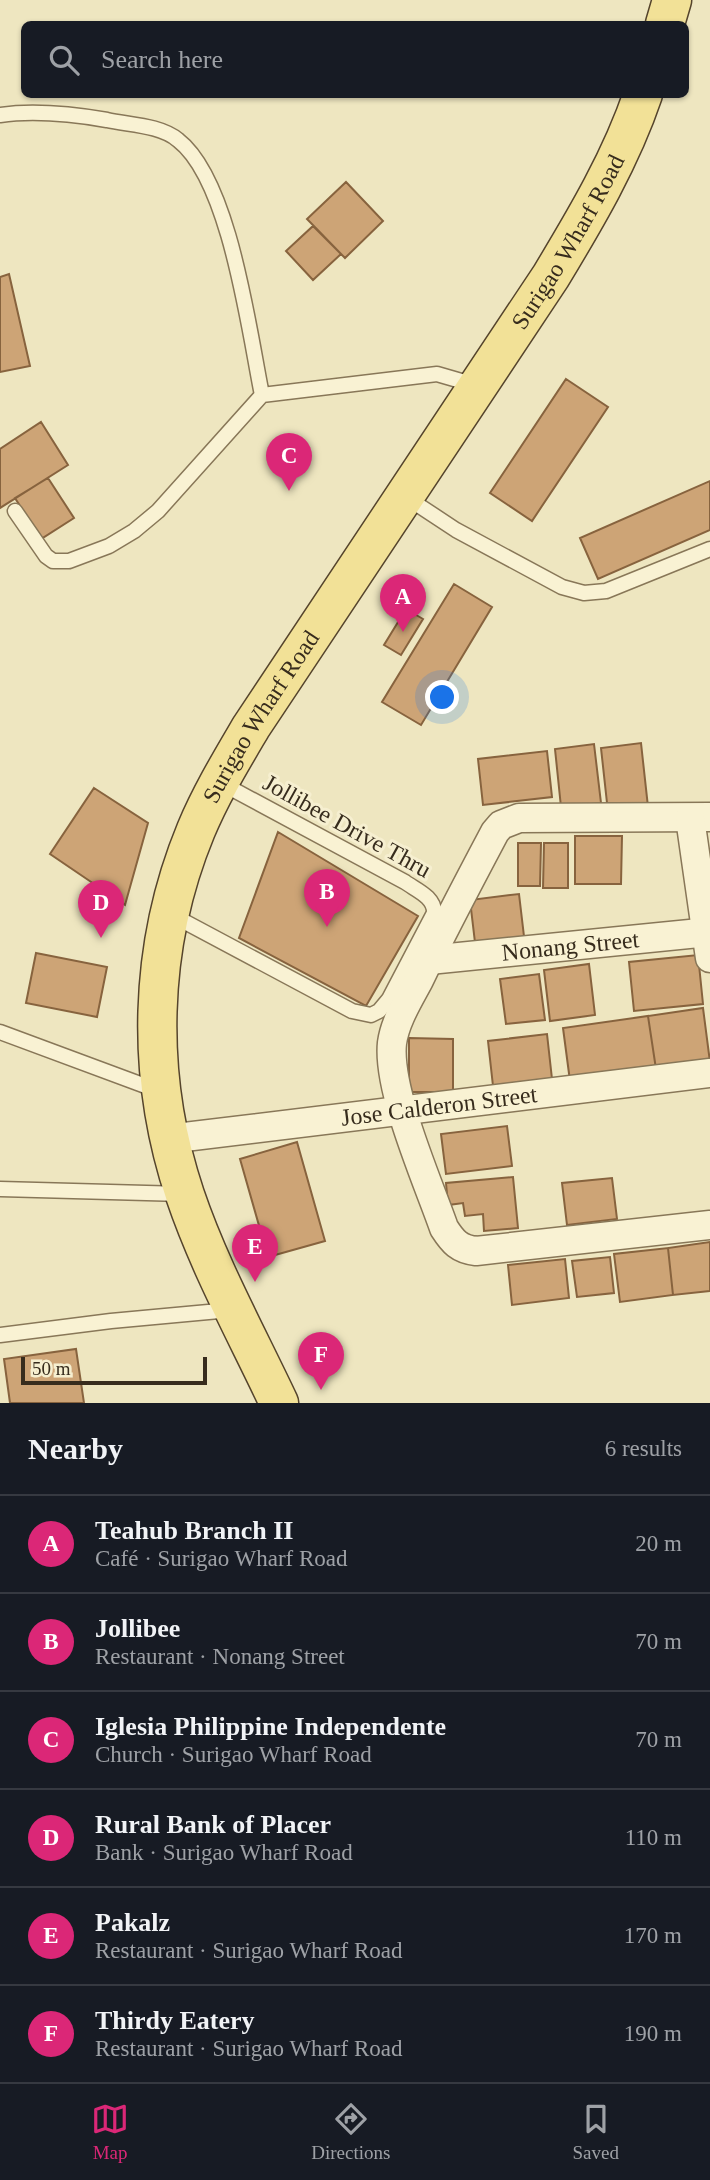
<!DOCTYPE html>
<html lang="en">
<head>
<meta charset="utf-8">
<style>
	:root { --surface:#171b24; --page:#242831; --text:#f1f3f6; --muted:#9ea1a6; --line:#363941; --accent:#db2777 }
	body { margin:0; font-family:Georgia,serif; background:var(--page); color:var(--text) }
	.scale { position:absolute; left:21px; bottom:18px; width:186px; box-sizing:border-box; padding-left:7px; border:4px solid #372c1d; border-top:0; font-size:19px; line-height:24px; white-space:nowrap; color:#372c1d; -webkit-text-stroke:5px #f6efd0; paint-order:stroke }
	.you { position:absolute; left:443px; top:698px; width:24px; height:24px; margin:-18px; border:5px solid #fff; border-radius:50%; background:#1a73e8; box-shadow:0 0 0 10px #1a73e833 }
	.badge { display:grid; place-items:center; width:46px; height:46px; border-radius:50%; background:var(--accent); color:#fff; font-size:23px; font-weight:700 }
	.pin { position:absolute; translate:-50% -58px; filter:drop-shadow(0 2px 4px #0008) }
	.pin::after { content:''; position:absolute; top:37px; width:24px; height:21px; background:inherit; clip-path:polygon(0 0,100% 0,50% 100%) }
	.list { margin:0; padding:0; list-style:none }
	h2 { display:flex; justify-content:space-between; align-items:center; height:91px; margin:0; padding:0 28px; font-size:30px }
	h2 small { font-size:23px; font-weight:400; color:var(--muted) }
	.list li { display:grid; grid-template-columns:46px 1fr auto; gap:21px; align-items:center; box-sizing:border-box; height:98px; padding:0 28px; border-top:2px solid var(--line) }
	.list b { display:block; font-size:26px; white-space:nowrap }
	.list p { margin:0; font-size:23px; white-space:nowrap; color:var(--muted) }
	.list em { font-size:23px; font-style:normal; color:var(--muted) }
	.icon { flex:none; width:38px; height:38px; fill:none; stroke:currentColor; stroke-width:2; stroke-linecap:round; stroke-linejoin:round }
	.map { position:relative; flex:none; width:710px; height:1403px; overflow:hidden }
	.search { position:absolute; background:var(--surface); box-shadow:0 2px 5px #0004; left:21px; right:21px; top:21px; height:77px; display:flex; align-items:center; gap:18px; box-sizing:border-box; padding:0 24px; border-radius:10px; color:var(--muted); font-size:26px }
	.sheet { height:679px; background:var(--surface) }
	nav { display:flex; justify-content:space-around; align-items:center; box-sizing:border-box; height:98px; border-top:2px solid var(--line); background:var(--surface); font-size:19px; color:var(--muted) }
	nav a { display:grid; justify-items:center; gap:4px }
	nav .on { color:var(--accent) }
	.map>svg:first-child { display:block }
	.building { fill:#cda476; stroke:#87633e; stroke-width:2 }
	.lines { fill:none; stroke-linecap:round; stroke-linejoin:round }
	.service-casing { stroke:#887758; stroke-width:17 }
	.minor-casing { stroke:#887758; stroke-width:31 }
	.primary-casing { stroke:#55442c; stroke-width:41 }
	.service { stroke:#f9f2d3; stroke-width:14 }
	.minor { stroke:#f9f2d3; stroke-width:28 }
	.primary { stroke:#f2e197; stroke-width:38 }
	.labels { text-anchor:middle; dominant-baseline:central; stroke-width:6; stroke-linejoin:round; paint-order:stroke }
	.street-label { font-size:24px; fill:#372c1d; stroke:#f6efd0 }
</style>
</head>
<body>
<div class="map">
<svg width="710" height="1403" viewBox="0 0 710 1403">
	<rect width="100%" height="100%" fill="#eee6c0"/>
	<path class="building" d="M346 182 383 221 345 258 307 219Z
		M313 226 341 254 313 280 286 251Z
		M9 274 30 366 0 372V277Z
		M566 379 608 407 532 521 490 493Z
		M41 422 68 465 0 508V449Z
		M48 478 74 518 41 539 15 498Z
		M710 481V530L598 579 580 538Z
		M454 584 492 607 421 725 382 702Z
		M406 609 423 619 401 655 384 645Z
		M641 743 648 807 608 812 601 748Z
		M594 744 601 803 561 807 555 749Z
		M547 751 552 797 483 805 478 759Z
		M94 788 148 823 125 905 50 854Z
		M278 832 418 916 366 1006 239 938Z
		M575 836H622L621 884H575Z
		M518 843H541L540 886H518Z
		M544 843H568V888H543Z
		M519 894 525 945 476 951 470 900Z
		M36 953 107 967 97 1017 26 1003Z
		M698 955 703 1004 634 1011 629 962Z
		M589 964 595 1015 550 1021 544 970Z
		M539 974 545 1020 506 1024 500 979Z
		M703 1008 710 1062 656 1069 648 1016Z
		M648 1016 656 1069 570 1081 563 1028Z
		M547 1034 552 1079 493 1086 488 1041Z
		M409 1038 453 1039V1092H409Z
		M507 1126 512 1166 446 1174 441 1134Z
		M297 1142 325 1241 268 1257 240 1159Z
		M513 1177 518 1228 484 1231 483 1214 465 1216 463 1203 448 1205 446 1183Z
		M612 1178 617 1219 567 1225 562 1183Z
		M710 1242V1291L673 1295 668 1248Z
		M668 1248 673 1295 620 1302 614 1254Z
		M610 1257 614 1293 577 1297 572 1261Z
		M565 1259 569 1298 512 1305 508 1265Z
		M76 1349 84 1403H10L4 1359Z"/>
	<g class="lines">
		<defs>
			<path id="service" d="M0 115C35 110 72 114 107 120 129 125 160 125 178 140 230 180 249 331 262 395
				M406 497 456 530 562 587 584 593 606 591 710 549
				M15 511 46 556 53 561H69L109 546 134 531 158 511 262 395 437 374 475 385
				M172 915 352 1011 371 1015 379 1011 389 999 434 913C435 897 416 890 405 882L221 783
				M0 1032 159 1091
				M0 1189 183 1194
				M0 1335 111 1321 230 1310"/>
			<g id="minor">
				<path d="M710 817 519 818 501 825 495 832C469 881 443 930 419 980 409 999 395 1021 392 1043 387 1090 428 1182 444 1228 453 1242 459 1249 476 1251L710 1225"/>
				<path d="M690 818 710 958"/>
				<path id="s1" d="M429 960 710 932"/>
				<path id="s2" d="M168 1139 710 1073"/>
			</g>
			<g id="primary">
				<path d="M665 24 672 0"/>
				<path id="s3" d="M279 1403C247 1335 209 1266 185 1195 145 1076 148 946 196 830 211 794 231 761 251 727L551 276C586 218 621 159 643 94"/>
			</g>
		</defs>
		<use href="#service" class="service-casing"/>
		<use href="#minor" class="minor-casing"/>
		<use href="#primary" class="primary-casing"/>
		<use href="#service" class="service"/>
		<use href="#minor" class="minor"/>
		<use href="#primary" class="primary"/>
	</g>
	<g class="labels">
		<g class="street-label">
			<text stroke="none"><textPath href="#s3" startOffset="1298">Surigao Wharf Road</textPath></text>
			<text stroke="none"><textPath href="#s3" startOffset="732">Surigao Wharf Road</textPath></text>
			<text transform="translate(347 826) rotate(29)">Jollibee Drive Thru</text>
			<text stroke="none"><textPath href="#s1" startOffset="142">Nonang Street</textPath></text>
			<text stroke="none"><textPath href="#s2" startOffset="273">Jose Calderon Street</textPath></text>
		</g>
	</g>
</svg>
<div class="scale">50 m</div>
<div class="you"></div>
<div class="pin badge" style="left:403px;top:632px">A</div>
<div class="pin badge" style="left:327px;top:927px">B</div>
<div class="pin badge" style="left:289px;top:491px">C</div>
<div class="pin badge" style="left:101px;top:938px">D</div>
<div class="pin badge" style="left:255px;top:1282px">E</div>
<div class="pin badge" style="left:321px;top:1390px">F</div>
<div class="search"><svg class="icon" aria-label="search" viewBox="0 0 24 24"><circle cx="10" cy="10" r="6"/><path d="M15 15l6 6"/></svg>Search here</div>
</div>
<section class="sheet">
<h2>Nearby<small>6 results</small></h2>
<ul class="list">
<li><span class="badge">A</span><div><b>Teahub Branch II</b><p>Café · Surigao Wharf Road</p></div><em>20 m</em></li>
<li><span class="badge">B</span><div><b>Jollibee</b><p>Restaurant · Nonang Street</p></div><em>70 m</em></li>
<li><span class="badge">C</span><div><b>Iglesia Philippine Independente</b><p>Church · Surigao Wharf Road</p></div><em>70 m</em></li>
<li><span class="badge">D</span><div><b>Rural Bank of Placer</b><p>Bank · Surigao Wharf Road</p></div><em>110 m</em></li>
<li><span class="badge">E</span><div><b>Pakalz</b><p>Restaurant · Surigao Wharf Road</p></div><em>170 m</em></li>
<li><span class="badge">F</span><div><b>Thirdy Eatery</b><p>Restaurant · Surigao Wharf Road</p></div><em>190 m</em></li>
</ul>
</section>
<nav>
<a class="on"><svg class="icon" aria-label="map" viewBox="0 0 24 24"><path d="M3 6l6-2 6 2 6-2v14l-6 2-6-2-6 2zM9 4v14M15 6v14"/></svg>Map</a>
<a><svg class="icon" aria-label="directions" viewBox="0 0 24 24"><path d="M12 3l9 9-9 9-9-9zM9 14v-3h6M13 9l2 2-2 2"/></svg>Directions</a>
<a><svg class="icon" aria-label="saved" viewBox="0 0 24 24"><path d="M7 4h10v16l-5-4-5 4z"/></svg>Saved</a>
</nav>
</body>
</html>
